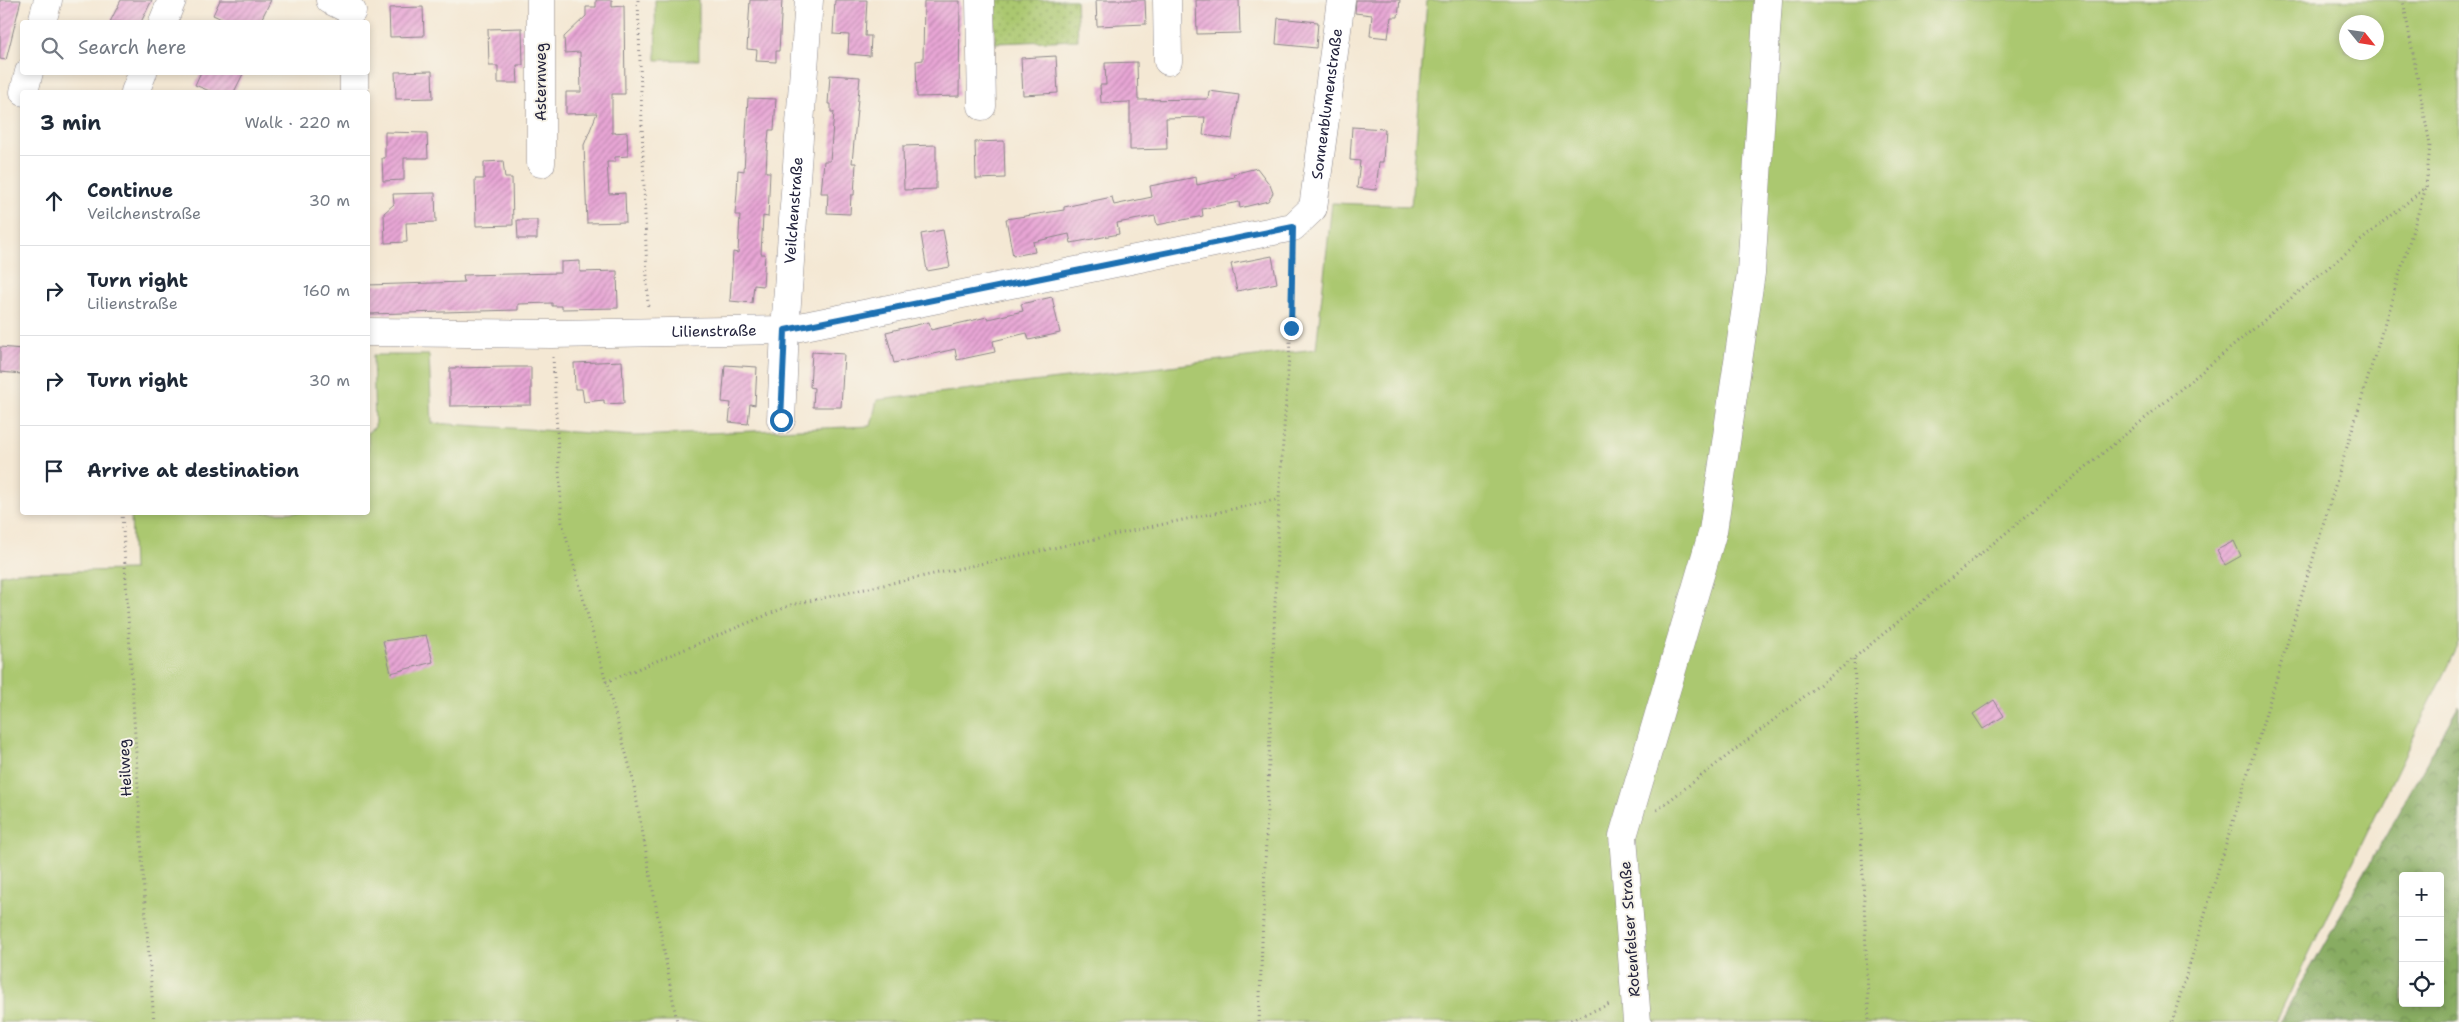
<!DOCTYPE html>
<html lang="en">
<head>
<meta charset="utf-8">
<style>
	:root { --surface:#fff; --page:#f6f6f7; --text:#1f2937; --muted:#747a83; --line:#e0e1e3 }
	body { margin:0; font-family:"Shantell Sans",sans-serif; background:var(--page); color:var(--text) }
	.controls { position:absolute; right:15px; bottom:15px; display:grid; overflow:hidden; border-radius:5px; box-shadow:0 2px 8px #0003 }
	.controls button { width:45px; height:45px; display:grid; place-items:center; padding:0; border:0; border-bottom:1px solid var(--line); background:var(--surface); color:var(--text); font:25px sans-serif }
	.compass { position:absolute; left:2339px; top:15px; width:45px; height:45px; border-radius:50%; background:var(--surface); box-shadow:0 2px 8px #0003; rotate:120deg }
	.stop { position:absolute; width:15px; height:15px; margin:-11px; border:4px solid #1f6fb2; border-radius:50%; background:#fff }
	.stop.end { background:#1f6fb2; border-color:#fff; box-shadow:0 1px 5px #0008 }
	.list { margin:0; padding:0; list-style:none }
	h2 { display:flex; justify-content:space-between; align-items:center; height:65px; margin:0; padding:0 20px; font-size:21px }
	h2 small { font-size:16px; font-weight:400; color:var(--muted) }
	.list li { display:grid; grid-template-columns:32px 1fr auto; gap:15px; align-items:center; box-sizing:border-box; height:90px; padding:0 20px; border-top:1px solid var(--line) }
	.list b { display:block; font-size:19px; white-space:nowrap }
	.list p { margin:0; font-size:16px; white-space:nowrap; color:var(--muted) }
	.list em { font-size:16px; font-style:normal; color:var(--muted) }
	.icon { flex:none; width:28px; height:28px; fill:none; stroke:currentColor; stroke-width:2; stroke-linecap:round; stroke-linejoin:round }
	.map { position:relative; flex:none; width:2459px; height:1022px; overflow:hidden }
	.search { position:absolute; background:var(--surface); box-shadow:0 2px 8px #0003; left:20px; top:20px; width:350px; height:55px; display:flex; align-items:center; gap:12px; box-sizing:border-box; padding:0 18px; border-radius:5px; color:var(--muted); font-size:19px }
	.panel { position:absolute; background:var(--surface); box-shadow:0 2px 8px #0003; left:20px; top:90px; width:350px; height:425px; border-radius:5px }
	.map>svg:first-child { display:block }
	.forest { fill:url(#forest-crowns); stroke:#55674e; fill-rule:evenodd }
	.park { fill:url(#park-dots); stroke:#667555 }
	.garden { fill:#abc86f; stroke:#667555; fill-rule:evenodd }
	.building { fill:url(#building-hatch) }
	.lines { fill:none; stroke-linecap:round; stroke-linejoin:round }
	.minor-casing { stroke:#8b8588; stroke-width:29 }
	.path { stroke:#8b8588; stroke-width:3; stroke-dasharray:1 4; stroke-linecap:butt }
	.minor { stroke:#fff; stroke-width:28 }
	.route { stroke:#1f6fb2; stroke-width:6 }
	.labels { text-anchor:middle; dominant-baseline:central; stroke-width:4; stroke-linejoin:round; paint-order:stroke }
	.street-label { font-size:15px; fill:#22223b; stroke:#f7f3e8 }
</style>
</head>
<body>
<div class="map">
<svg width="2459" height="1022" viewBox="0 0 2459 1022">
	<defs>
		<pattern id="forest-crowns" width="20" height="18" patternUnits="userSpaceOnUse" patternTransform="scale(1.25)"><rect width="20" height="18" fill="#88ac62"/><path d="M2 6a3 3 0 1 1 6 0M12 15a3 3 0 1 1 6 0" fill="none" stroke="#6f8c52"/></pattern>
		<pattern id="park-dots" width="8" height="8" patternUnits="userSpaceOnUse" patternTransform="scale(1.25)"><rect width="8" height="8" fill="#abc86f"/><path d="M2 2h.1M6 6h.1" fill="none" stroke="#8ba25c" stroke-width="1.8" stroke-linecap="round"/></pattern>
		<pattern id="building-hatch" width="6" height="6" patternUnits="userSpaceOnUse" patternTransform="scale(1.25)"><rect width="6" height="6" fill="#e8a6d5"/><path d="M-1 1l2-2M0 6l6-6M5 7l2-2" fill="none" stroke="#bc87ae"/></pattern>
	</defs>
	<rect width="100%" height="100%" fill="#f7f3e8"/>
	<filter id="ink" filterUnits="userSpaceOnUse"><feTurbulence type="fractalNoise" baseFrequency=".02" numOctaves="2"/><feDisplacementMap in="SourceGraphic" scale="10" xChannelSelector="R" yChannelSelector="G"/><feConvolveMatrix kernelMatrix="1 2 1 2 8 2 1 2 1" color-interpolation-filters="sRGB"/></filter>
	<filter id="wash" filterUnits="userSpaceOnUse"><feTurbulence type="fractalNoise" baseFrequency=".0096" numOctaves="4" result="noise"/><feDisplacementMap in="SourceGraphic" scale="20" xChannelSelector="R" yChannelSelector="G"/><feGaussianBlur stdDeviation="1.12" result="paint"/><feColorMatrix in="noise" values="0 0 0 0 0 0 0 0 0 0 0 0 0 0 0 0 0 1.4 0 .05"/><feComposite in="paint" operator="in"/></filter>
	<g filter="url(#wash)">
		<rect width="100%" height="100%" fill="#f4e8d4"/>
		<path class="forest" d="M2459 705V1022H2280ZM2403 876H2440V1003H2403Z"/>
		<path class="park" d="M993 0H1076L1078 40 995 43Z"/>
		<path class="garden" d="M655 0H699V60H656Z
			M1427 0H2459V642L2276 1022H0V575L17 572 133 570 131 513 368 512V432L375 427 373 355H429L432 423 635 436 871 426 877 400 1316 349 1332 203 1411 206ZM2346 22H2376V52H2346Z"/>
		<g id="blocks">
			<path class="building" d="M0 0H21L6 60 0 59Z
				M121 0H152L141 22H110Z
				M220 0H271L260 22H228L213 15Z
				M596 0H612V7L624 6 625 94H612V133L627 132 628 156 615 157V162H607L609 194 625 193 626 222 587 223 584 145 597 113 566 114V92H581L580 52 565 53 564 37 586 16V7H596Z
				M750 0H782L779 51H776V62L756 61 757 50 747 49Z
				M835 0H867L865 36H871L870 56 848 54 849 35 833 34Z
				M1096 0H1145L1146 24 1097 26Z
				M1196 0H1239L1240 33 1197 34Z
				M1356 0H1400L1398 17H1391L1388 38 1370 36 1372 15 1355 13Z
				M924 1H960L959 96 917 97 916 61 923 60Z
				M423 7 424 36 390 37 389 8Z
				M1278 18 1318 22 1316 48 1276 44Z
				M522 28 523 65H517L518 83H498V66H489L488 29Z
				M1056 56 1058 93 1023 95 1021 58Z
				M1137 62 1138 100 1208 99 1209 91 1239 95 1232 139 1203 135 1205 117 1166 118 1167 149 1130 150V102L1101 103 1100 85H1106L1105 63Z
				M432 71 433 98 396 99 395 72Z
				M201 72H244L234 92H212L195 85Z
				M830 75 860 77 852 163H856L854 195H851L850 214 827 213 828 193H821L824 161H830L834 112H831V104H828Z
				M748 98 776 99 774 130H769L767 152 766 172H770L768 217 763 216 761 254H765L763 286 754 285 752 303 730 301 733 252 738 253 740 215H735L737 193 738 170 744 171Z
				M1352 127 1385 129 1383 162H1379L1376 190 1357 188 1360 161 1350 160Z
				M385 132 427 133 428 158H404V180L383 181 382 158H385Z
				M1004 141 1005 178 976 179 975 142Z
				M936 145V189L904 190 903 146Z
				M503 161 505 178H512L513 225 476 226 475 179H484V162Z
				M1257 168 1270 185 1273 193 1268 201 1240 208 1239 202 1202 209 1203 216 1157 225 1155 216 1117 223 1119 234 1071 243 1069 234 1033 242 1035 252 1013 256 1006 219 1064 210V207L1112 197 1114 205 1152 197 1150 186 1196 177 1197 185 1234 177 1233 174Z
				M435 193 436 222 406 223 407 242 385 243 384 213 394 204 393 194Z
				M517 220H537V239H518Z
				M943 230 950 267 927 271 921 234Z
				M1272 256 1277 283 1237 291 1231 264Z
				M580 261V272L617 271 618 308 562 309V306H552V303L518 304V310L368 314V285L464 282 463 275 561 273V262Z
				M1052 297 1060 333 1029 340 1027 333 993 341 995 352 957 360 955 349 894 363 886 332 929 322 931 330 987 317 988 319 1023 311 1021 304Z
				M0 347 22 349V374L0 372Z
				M812 352 844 354 841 407H813L814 388 810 387Z
				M622 361 624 403 604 404V400L584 402 582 389H575L574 363Z
				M725 365 757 367 755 405 750 404 748 424 729 422 731 403 722 402Z
				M511 367H531V405L450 406V368Z
				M2234 541 2241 556 2225 565 2217 550Z
				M426 635 433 662 391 673 383 641Z
				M1994 700 2004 716 1983 729 1973 714Z"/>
		</g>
	</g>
	<g filter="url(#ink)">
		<use href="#blocks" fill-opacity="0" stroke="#8b8588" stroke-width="1"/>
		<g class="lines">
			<defs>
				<g id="minor">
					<path d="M330 0 352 11"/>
					<path d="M980 0 982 106"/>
					<path d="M1167 0 1168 61"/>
					<path d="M42 22 48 0"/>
					<path d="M163 22 172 0"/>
					<path d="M354 72V92"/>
					<path d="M24 92 29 72"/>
					<path d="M135 92 143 72"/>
					<path d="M541 163V0"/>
					<path id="s1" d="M368 332 552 334 785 330 1293 227 1313 208 1341 0"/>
					<path id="s2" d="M781 420 785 330 809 0"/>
					<path d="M1637 1022 1623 836 1713 531 1751 273 1768 0"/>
				</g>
			</defs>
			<use href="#minor" class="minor-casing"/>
			<path class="path" d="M638 0 648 309
				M553 357 562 522 632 775 677 1022
				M122 512 144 891 154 1022
				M1854 659 1869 1022
				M606 682 791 605 1279 499
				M1657 810 1854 658 2426 187 2430 145 2403 0
				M1259 1022 1279 499 1291 328 1293 250
				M1566 1022 1612 1003
				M2172 1022 2426 187"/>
			<use href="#minor" class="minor"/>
		</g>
	</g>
	<g class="lines" filter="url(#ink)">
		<path class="route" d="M781 420 785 330 1293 227 1291 328"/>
	</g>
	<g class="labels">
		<g class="street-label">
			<text transform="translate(541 82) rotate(-90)">Asternweg</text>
			<text stroke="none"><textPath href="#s1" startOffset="1068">Sonnenblumenstraße</textPath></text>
			<text stroke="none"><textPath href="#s2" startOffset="210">Veilchenstraße</textPath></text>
			<text stroke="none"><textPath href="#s1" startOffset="346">Lilienstraße</textPath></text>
			<text transform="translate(125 768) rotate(-93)">Heilweg</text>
			<text transform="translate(1630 929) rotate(-94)">Rotenfelser Straße</text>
		</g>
	</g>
</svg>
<div class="controls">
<button>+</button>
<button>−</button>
<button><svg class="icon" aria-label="locate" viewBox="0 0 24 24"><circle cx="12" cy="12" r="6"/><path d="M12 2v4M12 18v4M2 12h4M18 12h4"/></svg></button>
</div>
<svg class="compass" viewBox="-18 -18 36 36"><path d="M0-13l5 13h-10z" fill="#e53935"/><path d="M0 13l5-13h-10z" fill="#747a83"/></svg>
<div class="stop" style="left:781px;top:420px"></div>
<div class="stop end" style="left:1291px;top:328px"></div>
<div class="search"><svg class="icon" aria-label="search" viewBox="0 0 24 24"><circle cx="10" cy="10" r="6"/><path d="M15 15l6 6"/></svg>Search here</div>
<section class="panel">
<h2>3 min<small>Walk · 220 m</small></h2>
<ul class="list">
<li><svg class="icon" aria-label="ahead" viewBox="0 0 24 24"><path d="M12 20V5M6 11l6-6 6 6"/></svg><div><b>Continue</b><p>Veilchenstraße</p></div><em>30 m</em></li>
<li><svg class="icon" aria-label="right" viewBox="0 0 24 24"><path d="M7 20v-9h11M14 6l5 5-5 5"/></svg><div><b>Turn right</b><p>Lilienstraße</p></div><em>160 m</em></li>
<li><svg class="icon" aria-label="right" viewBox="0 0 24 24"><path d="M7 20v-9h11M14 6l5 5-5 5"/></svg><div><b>Turn right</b></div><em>30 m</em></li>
<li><svg class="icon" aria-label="arrive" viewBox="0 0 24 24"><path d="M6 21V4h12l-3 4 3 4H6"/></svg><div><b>Arrive at destination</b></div></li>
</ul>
</section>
</div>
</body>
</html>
